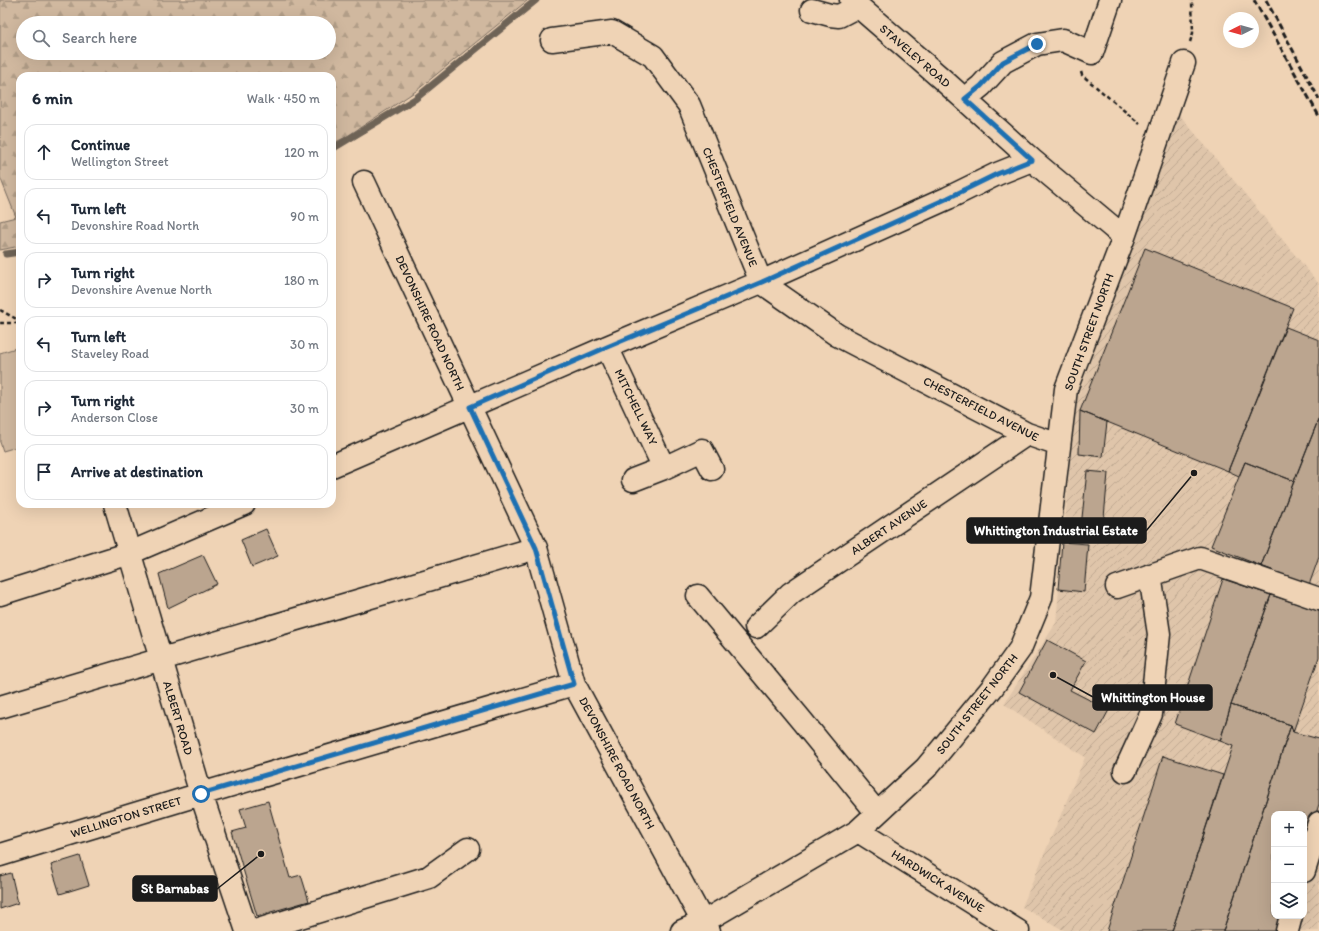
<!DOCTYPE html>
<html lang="en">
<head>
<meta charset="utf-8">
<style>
	:root { --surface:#fff; --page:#f6f6f7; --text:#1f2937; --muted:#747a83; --line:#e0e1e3 }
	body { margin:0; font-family:Itim,sans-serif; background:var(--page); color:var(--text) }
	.controls { position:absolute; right:12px; bottom:12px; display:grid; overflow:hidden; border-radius:8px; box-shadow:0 4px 16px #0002 }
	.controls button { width:36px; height:36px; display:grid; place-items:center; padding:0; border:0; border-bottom:1px solid var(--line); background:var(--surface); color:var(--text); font:20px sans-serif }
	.compass { position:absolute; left:1223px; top:12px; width:36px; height:36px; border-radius:50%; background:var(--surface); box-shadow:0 4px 16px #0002; rotate:264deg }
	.stop { position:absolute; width:12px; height:12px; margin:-9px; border:3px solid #1f6fb2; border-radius:50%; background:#fff }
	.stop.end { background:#1f6fb2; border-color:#fff; box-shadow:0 1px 4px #0008 }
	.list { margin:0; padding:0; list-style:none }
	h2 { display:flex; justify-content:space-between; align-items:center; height:52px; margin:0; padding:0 16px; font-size:17px }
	h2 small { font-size:13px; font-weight:400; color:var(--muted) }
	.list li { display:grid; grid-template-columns:26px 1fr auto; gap:12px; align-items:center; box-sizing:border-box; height:56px; margin:0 8px 8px; padding:0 8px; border:1px solid var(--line); border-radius:12px }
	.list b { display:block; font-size:15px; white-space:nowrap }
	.list p { margin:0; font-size:13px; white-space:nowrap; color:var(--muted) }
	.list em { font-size:13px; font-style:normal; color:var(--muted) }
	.icon { flex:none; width:22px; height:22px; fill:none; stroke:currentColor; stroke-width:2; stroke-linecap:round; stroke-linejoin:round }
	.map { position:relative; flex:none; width:1319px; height:931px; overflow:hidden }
	.search { position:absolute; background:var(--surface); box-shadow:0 4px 16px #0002; left:16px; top:16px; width:320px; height:44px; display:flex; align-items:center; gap:10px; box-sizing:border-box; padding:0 14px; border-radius:22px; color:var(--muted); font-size:15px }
	.panel { position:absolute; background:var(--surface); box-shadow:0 4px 16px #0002; left:16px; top:72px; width:320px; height:436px; border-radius:12px }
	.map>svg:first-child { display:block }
	.industrial { fill:url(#industrial-furrows); fill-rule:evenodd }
	.forest { fill:url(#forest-firs); stroke:#766a5e; fill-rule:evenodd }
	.park { fill:#d0b89f; stroke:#766a5e }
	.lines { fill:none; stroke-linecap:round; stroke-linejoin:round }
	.stream { stroke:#6e6357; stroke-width:7 }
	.building { fill:#bba58f; stroke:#1c1c1c }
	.minor-casing { stroke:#1c1c1c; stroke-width:25 }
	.path { stroke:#1c1c1c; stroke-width:2.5; stroke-dasharray:4 3; stroke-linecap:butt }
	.minor { stroke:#efd3b5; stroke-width:22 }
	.rail { stroke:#1c1c1c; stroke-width:3; stroke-dasharray:6 3; stroke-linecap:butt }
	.route { stroke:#1f6fb2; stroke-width:5 }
	.labels { text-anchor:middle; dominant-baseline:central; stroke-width:3; stroke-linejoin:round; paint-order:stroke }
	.street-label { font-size:12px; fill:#1c1c1c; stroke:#efd3b5 }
	.leader { fill:none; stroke:#1c1c1c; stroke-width:1.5 }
	.callout-dot { fill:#1c1c1c; stroke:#efd3b5; stroke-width:1.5 }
	.callout { fill:#1c1c1c; stroke:#1c1c1c; stroke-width:1.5 }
	.callout-label { font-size:13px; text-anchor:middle; font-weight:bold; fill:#fff }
</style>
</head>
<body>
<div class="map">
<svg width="1319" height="931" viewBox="0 0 1319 931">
	<defs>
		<pattern id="industrial-furrows" width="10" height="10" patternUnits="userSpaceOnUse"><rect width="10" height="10" fill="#dfc5aa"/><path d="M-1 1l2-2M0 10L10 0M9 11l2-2" fill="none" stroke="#bfa992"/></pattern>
		<pattern id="forest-firs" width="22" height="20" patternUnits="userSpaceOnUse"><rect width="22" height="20" fill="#d0b89f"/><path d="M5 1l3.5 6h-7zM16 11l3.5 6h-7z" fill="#b29e88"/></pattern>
	</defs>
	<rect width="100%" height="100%" fill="#efd3b5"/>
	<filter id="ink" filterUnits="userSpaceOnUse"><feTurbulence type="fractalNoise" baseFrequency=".025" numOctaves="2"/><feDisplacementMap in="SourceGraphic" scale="8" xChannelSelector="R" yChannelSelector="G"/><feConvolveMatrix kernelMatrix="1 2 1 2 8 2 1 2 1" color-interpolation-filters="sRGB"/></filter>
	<g filter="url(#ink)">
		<path class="industrial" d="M1179 114 1319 284V931H1065L1022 907 1085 757 1004 704 1056 623 1075 405ZM1274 814H1304V916H1274Z"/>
		<path class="forest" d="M0 0H528L416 91 346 137 332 144V76H20V246L0 250V221L16 217 0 177ZM23 23H329V53H23Z"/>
		<path class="park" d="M19 347 20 351V446L3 451 0 442V353Z"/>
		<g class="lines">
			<path class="stream" d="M332 149 415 99 536 0
				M6 254 20 252"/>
		</g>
		<path class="building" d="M1145 248 1293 308 1228 471 1080 411Z
			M1286 327 1319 340V418L1294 481 1245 462 1239 476 1228 471Z
			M1080 411 1107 422 1103 457 1079 454Z
			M1319 418V557L1309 585 1261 566Z
			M1245 462 1294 481 1261 566 1211 546Z
			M1087 471 1108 473 1103 529 1081 527Z
			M266 529 278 556 252 567 241 540Z
			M1062 542 1088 544 1084 592 1058 589Z
			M203 555 217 584 168 608 159 574Z
			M1223 579 1271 595 1231 705 1220 741 1175 724Z
			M1271 595 1319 611V657L1293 732 1291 725 1231 705Z
			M1047 640 1086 661 1070 690 1109 710 1096 734 1019 692Z
			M1231 705 1291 725 1223 931H1172L1233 746 1220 741Z
			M1291 725 1293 732 1319 739V804L1304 853V814H1274V916H1285L1280 931H1223Z
			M1163 756 1223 775 1172 931H1107Z
			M268 801 290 878 301 875 309 901 257 916 232 832 246 828 240 809Z
			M80 856 89 885 60 894 51 865Z
			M11 873 18 903 0 909V876Z"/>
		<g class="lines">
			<defs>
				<path id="minor" d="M851 0 942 79 1032 160 1124 237
					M812 10 830 15 839 16 858 6
					M552 40 612 32 653 56 689 105 761 282 837 335 1027 434 1059 445
					M965 99 981 86 1003 62 1037 44 1063 40 1092 53 1110 0
					M364 182 536 548 574 684 703 922 709 931
					M607 347 664 468
					M332 466 607 347 761 282 948 198 997 174 1032 160
					M633 480 664 468 702 450 712 469
					M115 504 201 794 247 931
					M1117 587 1200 558 1319 599
					M0 594 130 553 244 504
					M698 596 802 721 877 813
					M756 627 791 593 1027 434
					M0 707 536 548
					M1125 771 1151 714 1159 634 1150 575
					M858 831 1018 931
					M0 855 201 794 574 684
					M1304 871 1319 823
					M255 931 429 877 468 849
					M682 931 703 922 858 831 926 768 992 688 1020 649 1041 598 1066 389 1124 237 1184 63
					M1287 931 1291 916"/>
			</defs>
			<use href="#minor" class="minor-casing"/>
			<path class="path" d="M1190 42 1193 33 1192 0
				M1081 72 1082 75 1140 124
				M0 310 20 321
				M0 323H20"/>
			<use href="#minor" class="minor"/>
			<path class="rail" d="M1254 0 1319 116
				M1266 0 1319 99"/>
		</g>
	</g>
	<g class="lines" filter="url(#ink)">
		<path class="route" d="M201 794 574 684 536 548 470 407 607 347 762 282 948 198 997 174 1032 160 965 99 981 86 1003 62 1037 44"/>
	</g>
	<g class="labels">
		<g class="street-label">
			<text transform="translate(915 56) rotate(41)">STAVELEY ROAD</text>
			<text transform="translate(730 207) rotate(68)">CHESTERFIELD AVENUE</text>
			<text transform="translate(430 323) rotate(65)">DEVONSHIRE ROAD NORTH</text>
			<text transform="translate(1089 332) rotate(-70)">SOUTH STREET NORTH</text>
			<text transform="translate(636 407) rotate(64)">MITCHELL WAY</text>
			<text transform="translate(981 409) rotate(27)">CHESTERFIELD AVENUE</text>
			<text transform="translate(889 527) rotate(-34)">ALBERT AVENUE</text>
			<text transform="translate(977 704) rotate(-52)">SOUTH STREET NORTH</text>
			<text transform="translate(178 718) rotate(73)">ALBERT ROAD</text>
			<text transform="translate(617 763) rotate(62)">DEVONSHIRE ROAD NORTH</text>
			<text transform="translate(126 817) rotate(-17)">WELLINGTON STREET</text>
			<text transform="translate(938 881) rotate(32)">HARDWICK AVENUE</text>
		</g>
	</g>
	<path class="leader" d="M1194 473L1146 531M1053 675L1093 697M261 854L217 889"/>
	<g class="callout-dot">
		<circle cx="1194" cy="473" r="4"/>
		<circle cx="1053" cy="675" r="4"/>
		<circle cx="261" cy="854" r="4"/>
	</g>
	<g class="callout">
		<rect x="967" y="518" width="179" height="25" rx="4"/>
		<rect x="1093" y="685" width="119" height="25" rx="4"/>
		<rect x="133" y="876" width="84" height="25" rx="4"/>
	</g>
	<g class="callout-label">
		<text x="1056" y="535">Whittington Industrial Estate</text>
		<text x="1153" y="702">Whittington House</text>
		<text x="175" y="893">St Barnabas</text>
	</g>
</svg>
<div class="controls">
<button>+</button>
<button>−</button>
<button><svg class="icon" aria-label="layers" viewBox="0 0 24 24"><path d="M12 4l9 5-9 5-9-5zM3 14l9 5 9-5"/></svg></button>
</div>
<svg class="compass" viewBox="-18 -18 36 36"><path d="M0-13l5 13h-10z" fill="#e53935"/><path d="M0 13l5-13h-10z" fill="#747a83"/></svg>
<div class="stop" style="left:201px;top:794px"></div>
<div class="stop end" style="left:1037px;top:44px"></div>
<div class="search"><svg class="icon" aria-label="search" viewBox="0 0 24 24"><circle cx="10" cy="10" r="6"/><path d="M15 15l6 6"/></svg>Search here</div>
<section class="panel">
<h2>6 min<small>Walk · 450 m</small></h2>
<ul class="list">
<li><svg class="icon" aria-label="ahead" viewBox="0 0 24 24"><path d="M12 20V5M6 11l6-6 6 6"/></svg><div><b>Continue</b><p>Wellington Street</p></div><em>120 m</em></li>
<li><svg class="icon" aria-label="left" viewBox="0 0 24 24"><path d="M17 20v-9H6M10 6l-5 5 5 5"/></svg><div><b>Turn left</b><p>Devonshire Road North</p></div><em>90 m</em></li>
<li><svg class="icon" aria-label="right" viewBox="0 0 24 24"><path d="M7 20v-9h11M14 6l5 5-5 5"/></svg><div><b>Turn right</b><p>Devonshire Avenue North</p></div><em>180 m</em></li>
<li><svg class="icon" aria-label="left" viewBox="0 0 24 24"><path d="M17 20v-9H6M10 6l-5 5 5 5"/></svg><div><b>Turn left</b><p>Staveley Road</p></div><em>30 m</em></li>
<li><svg class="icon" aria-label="right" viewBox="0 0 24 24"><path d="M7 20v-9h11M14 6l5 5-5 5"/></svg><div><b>Turn right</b><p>Anderson Close</p></div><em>30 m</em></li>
<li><svg class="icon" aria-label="arrive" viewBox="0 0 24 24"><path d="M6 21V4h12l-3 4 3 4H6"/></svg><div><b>Arrive at destination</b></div></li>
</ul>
</section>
</div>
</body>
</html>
